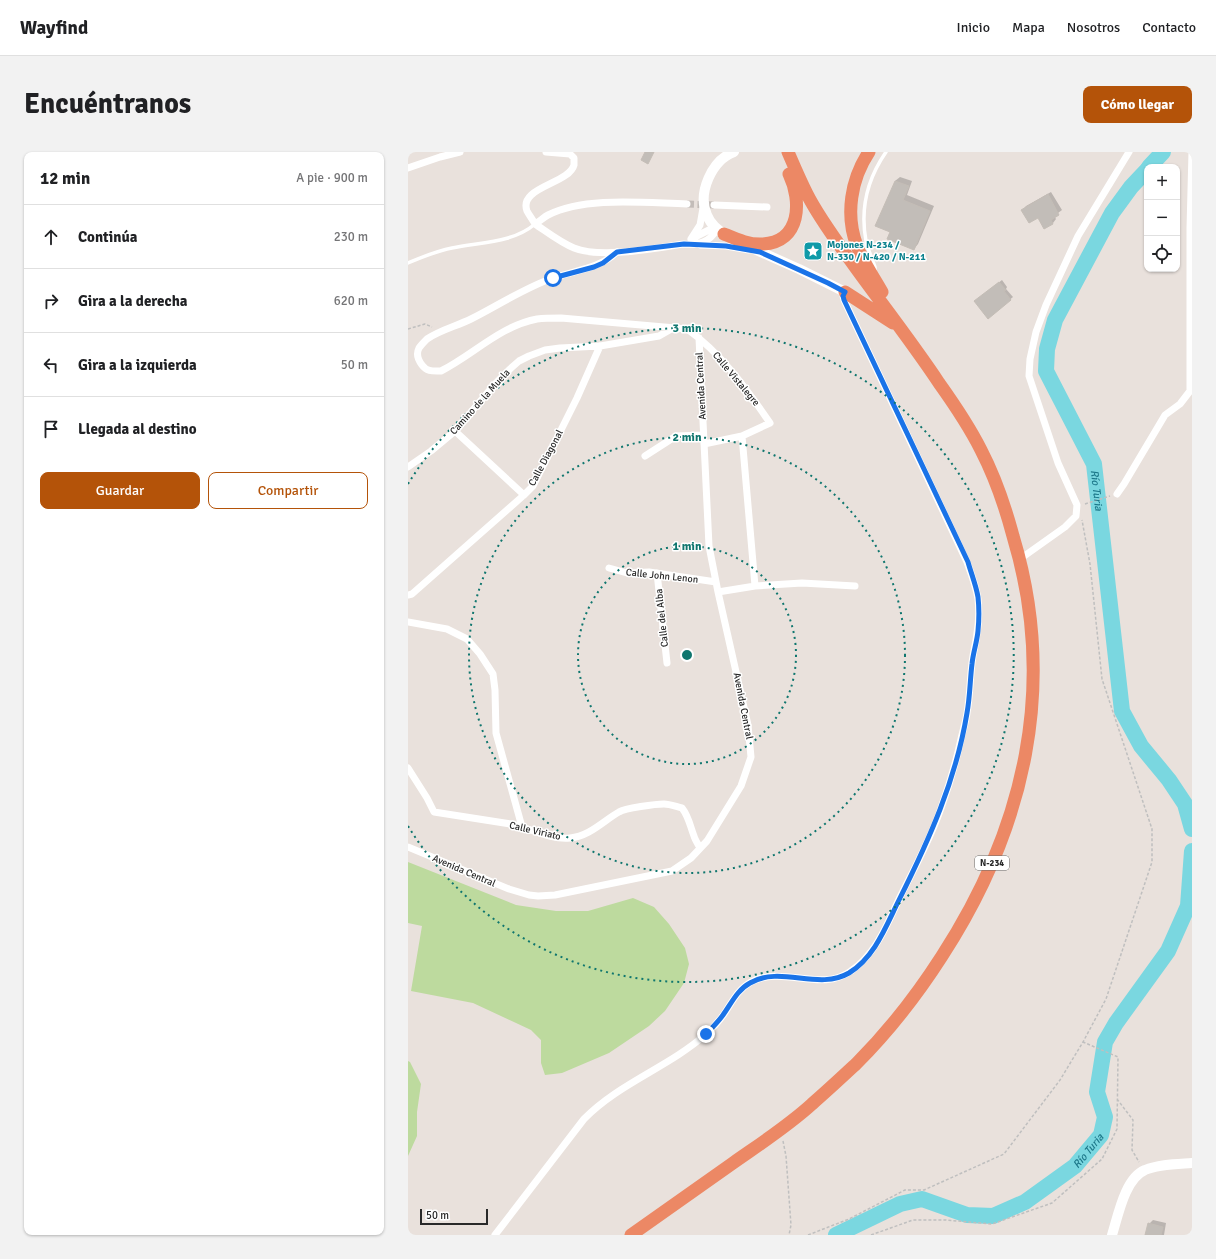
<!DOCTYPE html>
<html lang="es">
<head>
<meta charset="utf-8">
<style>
	:root { --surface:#fff; --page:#f2f2f2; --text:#202124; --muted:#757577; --line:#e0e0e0; --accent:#b45309 }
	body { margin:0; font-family:Signika,sans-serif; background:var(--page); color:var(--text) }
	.controls { position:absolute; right:12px; top:12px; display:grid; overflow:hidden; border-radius:8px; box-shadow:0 1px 3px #0004 }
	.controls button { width:36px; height:36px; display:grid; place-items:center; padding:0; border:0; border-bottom:1px solid var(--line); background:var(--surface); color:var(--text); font:20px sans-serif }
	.scale { position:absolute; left:12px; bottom:10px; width:68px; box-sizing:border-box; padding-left:4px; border:2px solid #292929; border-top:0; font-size:11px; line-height:14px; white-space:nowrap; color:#292929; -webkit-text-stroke:3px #fff; paint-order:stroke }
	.stop { position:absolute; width:12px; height:12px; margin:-9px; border:3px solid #1a73e8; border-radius:50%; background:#fff }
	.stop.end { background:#1a73e8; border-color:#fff; box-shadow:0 1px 4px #0008 }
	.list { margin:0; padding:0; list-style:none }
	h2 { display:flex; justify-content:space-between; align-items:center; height:52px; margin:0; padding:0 16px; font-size:17px }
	h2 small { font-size:13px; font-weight:400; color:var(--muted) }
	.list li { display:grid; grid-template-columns:26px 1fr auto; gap:12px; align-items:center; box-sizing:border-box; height:64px; padding:0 16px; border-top:1px solid var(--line) }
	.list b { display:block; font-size:15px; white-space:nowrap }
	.list em { font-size:13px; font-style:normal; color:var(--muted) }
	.actions { display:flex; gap:8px; padding:12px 16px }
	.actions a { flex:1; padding:9px 0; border:1px solid var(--accent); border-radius:8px; text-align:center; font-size:14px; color:var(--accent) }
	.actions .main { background:var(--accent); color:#fff }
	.icon { flex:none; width:22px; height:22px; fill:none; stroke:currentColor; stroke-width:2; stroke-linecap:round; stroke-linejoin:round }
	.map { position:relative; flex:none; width:784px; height:1083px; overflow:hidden; border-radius:8px }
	header { display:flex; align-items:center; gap:24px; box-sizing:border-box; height:56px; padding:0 20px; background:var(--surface); border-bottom:1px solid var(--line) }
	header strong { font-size:19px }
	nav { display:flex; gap:22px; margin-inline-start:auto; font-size:14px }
	.intro { display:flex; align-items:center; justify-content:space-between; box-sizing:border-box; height:96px; padding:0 24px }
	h1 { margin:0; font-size:28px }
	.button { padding:10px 18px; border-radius:8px; background:var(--accent); color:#fff; font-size:14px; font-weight:700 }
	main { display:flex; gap:24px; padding:0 24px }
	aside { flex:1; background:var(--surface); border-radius:8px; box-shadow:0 1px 3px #0004 }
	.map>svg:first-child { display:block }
	.green { fill:#bdda9e }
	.shadow { fill:#0003 }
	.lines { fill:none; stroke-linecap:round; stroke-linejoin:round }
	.river { stroke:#7ad7e0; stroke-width:16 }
	.building { fill:#c2bdb8; stroke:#c4bdb6 }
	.street-tunnel { stroke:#c3bcb8; stroke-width:7; stroke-dasharray:7 3.5; stroke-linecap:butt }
	.path { stroke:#bfbfbf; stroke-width:1.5; stroke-dasharray:3 2; stroke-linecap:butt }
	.lane { stroke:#fff; stroke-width:3.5 }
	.street { stroke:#fff; stroke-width:7 }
	.secondary { stroke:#fff; stroke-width:10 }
	.highway { stroke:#ec8865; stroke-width:13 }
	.route { stroke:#1a73e8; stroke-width:5 }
	.ring { fill:none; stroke:#0f766e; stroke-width:2; stroke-dasharray:2 4 }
	.labels { text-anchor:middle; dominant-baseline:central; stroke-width:3; stroke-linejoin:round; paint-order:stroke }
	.shield { fill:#fff; stroke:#696969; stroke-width:1 }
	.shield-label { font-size:9px; font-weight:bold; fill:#292929 }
	.culture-label { font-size:10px; font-weight:bold; fill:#0d838f; stroke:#fff; text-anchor:start }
	.street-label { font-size:10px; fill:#292929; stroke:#fff }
	.water-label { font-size:11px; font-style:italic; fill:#1c7789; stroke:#fff }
	.centre { fill:#0f766e; stroke:#fff; stroke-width:2 }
	.ring-label { font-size:12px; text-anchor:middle; font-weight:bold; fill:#0f766e; stroke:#fff; stroke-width:3; stroke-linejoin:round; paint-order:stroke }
</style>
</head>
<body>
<header>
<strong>Wayfind</strong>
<nav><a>Inicio</a><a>Mapa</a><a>Nosotros</a><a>Contacto</a></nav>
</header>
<div class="intro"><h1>Encuéntranos</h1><a class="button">Cómo llegar</a></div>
<main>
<aside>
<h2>12 min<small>A pie · 900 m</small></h2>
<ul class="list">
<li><svg class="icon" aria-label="ahead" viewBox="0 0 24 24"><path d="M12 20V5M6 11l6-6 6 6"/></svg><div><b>Continúa</b></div><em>230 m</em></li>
<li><svg class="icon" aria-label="right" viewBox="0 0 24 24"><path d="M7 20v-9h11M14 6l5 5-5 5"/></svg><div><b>Gira a la derecha</b></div><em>620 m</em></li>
<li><svg class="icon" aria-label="left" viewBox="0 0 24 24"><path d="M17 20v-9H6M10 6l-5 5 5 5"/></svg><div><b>Gira a la izquierda</b></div><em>50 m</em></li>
<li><svg class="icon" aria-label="arrive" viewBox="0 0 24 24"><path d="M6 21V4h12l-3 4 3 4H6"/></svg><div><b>Llegada al destino</b></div></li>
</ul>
<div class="actions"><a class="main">Guardar</a><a>Compartir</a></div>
</aside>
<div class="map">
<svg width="784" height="1083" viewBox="0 0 784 1083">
	<rect width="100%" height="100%" fill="#e9e1dc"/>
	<path class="green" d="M0 710 108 753 148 759H180L225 746 246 755 261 772 277 796 281 812 276 831 257 859 241 874 201 901 154 921 137 923 133 911V888L123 878 65 851 3 839 14 774 0 771Z
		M0 909 2 910 13 932 9 960V984L0 1004Z"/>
	<path class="shadow" d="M492 25 504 29 499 43 526 54 510 92 506 97 483 79 487 29Z
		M643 40 654 58 646 64 648 67 645 71 636 76 630 64 615 58 618 54Z
		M594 128 599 135 598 137 605 145 580 165 570 147Z
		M745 1068 758 1071 756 1083H738L741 1072Z"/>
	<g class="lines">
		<g class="river">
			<path d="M741 15 755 0"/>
			<path id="s1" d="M739 18 723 35 704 61 647 168 639 197 638 219 686 312 714 559 733 594 761 628 777 652 784 677"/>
			<path id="s2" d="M428 1083 492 1052 514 1047 559 1063 585 1064 617 1050 667 1014 693 983 697 965 689 940 697 890 708 871 760 799 780 754 784 699"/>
		</g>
	</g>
	<path class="building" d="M237 0H246L240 12 233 8Z
		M487 29 501 34 495 48 522 59 506 98 479 87 482 80 467 74Z
		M640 42 651 63 643 68 645 72 636 77 630 66 621 71 613 58Z
		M591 130 598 138 596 139 603 148 580 167 566 149Z
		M740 1071 755 1075 753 1083H737Z"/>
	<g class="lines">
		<path class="street-tunnel" d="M279 52 306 53"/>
		<path class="path" d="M0 177 17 172 24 175
			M677 352 702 344
			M709 947 725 968 724 998 731 1010
			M375 989 378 1004 383 1073 381 1083
			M400 1083 441 1067 497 1038H516L596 1002 652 928 675 890 698 847 744 710V677L694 527 682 412 674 368
			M463 1083 505 1068H538L584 1072 644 1051 694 1007 709 977 710 905 675 890"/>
		<path class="lane" d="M0 111C14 105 29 99 44 96 72 90 105 91 127 72
			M467 119V115C464 106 460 98 458 89 452 57 460 26 478 0"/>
		<path class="street" d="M0 16 32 5 52 0
			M279 52C237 51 178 44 140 63 136 65 132 69 127 72 139 80 153 91 166 96 194 107 247 96 276 92 291 93 301 91 309 77
			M306 53 359 55
			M127 72C125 68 121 63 119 59 110 35 161 32 166 13 166 11 166 8 166 6L162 2 138 0
			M285 86 301 78 309 77
			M283 87 292 73 295 56
			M292 93 318 94 341 98
			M209 100C191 117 168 118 145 126 118 135 89 154 63 167 49 174 32 178 19 187 16 190 13 193 11 196 8 202 10 208 14 213 19 220 25 219 33 219 65 203 92 174 129 167 137 166 145 166 153 166L279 177C313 201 338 236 362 271L334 284 296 292
			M47 279 116 343
			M334 284 347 434
			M237 304 268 284 295 283
			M0 315 23 299 47 279 86 233 102 217 111 209 121 204 137 198 152 196 192 194 251 184 265 176
			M709 342 716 332 757 263 772 252 782 239V76L784 0
			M612 407 657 375 668 364 669 353 650 311 621 224 622 207 628 180 638 153 670 84 721 0
			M201 416 219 421 241 420 308 430
			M249 421 259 511
			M310 440 347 434 394 431 447 434
			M0 443 4 442 116 343 125 334 169 246 192 194
			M0 470 39 477 59 487 72 502 85 522 87 538 88 581 114 675
			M0 616 19 646 26 660 103 672C122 676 142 688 162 686 182 684 195 669 211 660 217 656 248 652 256 652 262 652 269 655 274 656 281 665 282 674 286 684 287 688 290 692 292 696
			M0 695 101 737 121 743 130 744 147 743 264 719 283 706 299 689 333 634 343 605 340 573 310 440 301 394 291 186
			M87 1083 176 967C211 931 261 915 298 882 305 876 311 869 316 862 324 850 330 837 343 830 375 813 413 841 443 819 469 801 480 770 493 743 507 715 523 686 533 656 541 634 548 610 553 587 555 578 558 569 559 561 562 544 562 527 564 511 565 501 568 491 569 481 571 470 571 457 570 447 568 434 563 421 559 410L436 148 435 144 437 140"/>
		<path class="secondary" d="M321 85C312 80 303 74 299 63 289 41 304 8 326 0
			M337 93 391 117 437 140
			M704 1083C710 1064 717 1026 737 1018 751 1012 769 1012 784 1011"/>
		<path class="highway" d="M461 0C443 27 437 63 449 94 455 110 465 124 474 140
			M316 82C328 87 341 93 355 92 393 90 394 49 381 22
			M437 140 485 171
			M223 1083C257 1059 291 1035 325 1011 352 992 380 974 404 952 419 939 434 925 448 912 481 879 509 843 534 804 617 676 650 533 605 384 597 354 587 325 573 298 561 274 546 252 531 231 505 192 477 156 450 119 433 95 412 68 399 42 392 28 386 14 380 0"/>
	</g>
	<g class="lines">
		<path class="route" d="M145 126 186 115 195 111 209 100 276 92 318 94 352 100 420 131 437 140 435 144 436 148 560 410C563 421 568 433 570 445 571 454 571 469 570 479 569 490 565 501 564 512 562 528 562 545 559 561 548 628 521 688 491 748 478 774 467 805 441 821 410 839 373 813 342 831 329 838 323 852 315 863 310 870 304 876 298 882"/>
	</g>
	<g class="ring">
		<circle cx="279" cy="503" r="109"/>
		<circle cx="279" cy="503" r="218"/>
		<path d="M0 332A327 327 0 1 1 0 674"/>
	</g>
	<defs>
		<symbol id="sight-square" viewBox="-11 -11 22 22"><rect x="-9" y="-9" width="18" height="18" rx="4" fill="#0f9aa8" stroke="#fff"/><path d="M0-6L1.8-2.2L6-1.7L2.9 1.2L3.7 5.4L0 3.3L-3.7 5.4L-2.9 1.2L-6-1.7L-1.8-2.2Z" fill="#fff"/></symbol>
	</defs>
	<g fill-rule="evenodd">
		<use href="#sight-square" x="394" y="88" width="22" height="22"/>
	</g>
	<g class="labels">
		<rect class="shield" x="567" y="704" width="34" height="14" rx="3"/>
		<g class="shield-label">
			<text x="584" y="711">N-234</text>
		</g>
		<g class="culture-label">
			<text x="419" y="93">Mojones N-234 /<tspan x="419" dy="12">N-330 / N-420 / N-211</tspan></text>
		</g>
		<g class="street-label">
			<text transform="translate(328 227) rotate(50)">Calle Vistalegre</text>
			<text transform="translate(293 234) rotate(-93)">Avenida Central</text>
			<text transform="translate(72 250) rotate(-48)">Camino de la Muela</text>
			<text transform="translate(138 306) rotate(-62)">Calle Diagonal</text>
			<text transform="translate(254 424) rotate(6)">Calle John Lenon</text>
			<text transform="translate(254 466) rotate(-96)">Calle del Alba</text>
			<text transform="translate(335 554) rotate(79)">Avenida Central</text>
			<text transform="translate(127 679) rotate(13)">Calle Viriato</text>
			<text transform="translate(56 719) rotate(23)">Avenida Central</text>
		</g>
		<g class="water-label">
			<text stroke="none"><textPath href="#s1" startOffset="360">Río Turia</textPath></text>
			<text stroke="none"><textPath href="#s2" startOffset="284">Río Turia</textPath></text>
		</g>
	</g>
	<circle cx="279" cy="503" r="6" class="centre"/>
	<g class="ring-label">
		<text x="279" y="180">3 min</text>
		<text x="279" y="289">2 min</text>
		<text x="279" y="398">1 min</text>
	</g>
</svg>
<div class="controls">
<button>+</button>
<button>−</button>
<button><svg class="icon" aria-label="locate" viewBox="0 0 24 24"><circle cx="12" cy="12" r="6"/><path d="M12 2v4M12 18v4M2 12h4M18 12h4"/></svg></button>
</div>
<div class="scale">50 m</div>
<div class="stop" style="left:145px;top:126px"></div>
<div class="stop end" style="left:298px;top:882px"></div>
</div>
</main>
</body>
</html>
